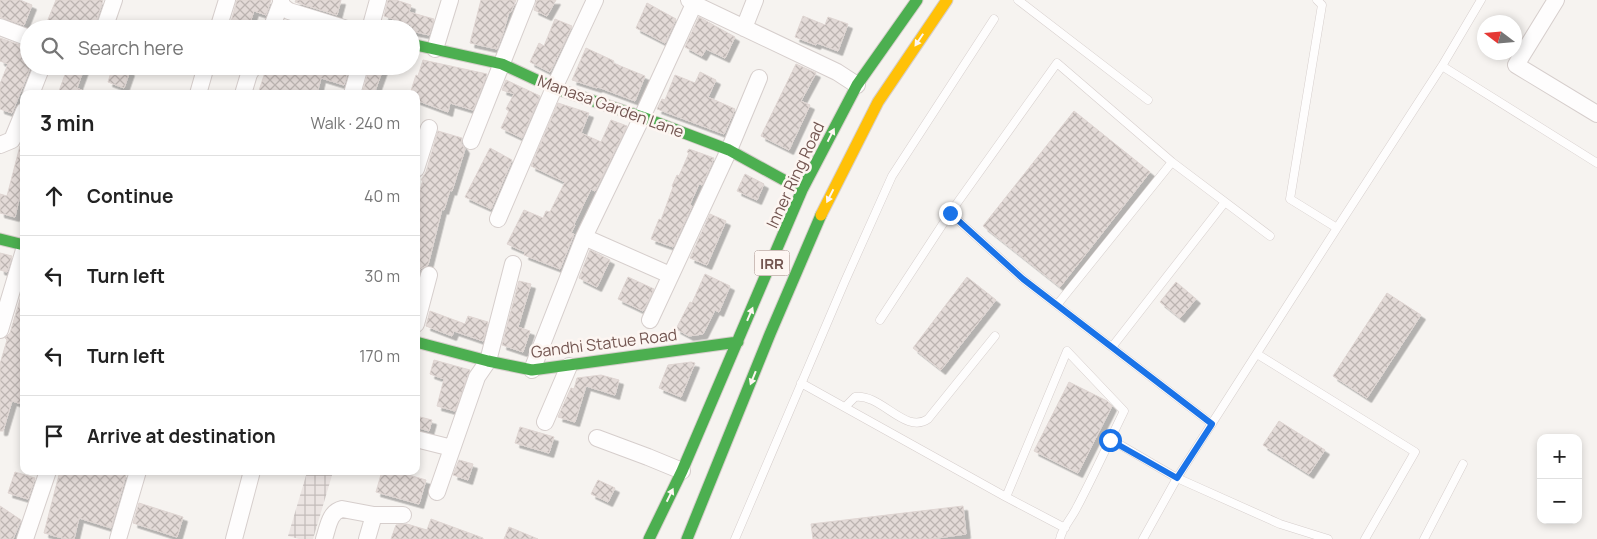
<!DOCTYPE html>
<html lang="en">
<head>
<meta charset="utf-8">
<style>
	:root { --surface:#fff; --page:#f6f6f6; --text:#222; --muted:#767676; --line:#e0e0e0 }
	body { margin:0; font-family:Manrope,sans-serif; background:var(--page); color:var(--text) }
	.controls { position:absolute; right:15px; bottom:15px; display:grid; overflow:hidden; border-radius:10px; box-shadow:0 2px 8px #0003 }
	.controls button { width:45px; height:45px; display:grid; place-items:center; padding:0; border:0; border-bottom:1px solid var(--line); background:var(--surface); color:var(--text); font:25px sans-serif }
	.compass { position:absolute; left:1477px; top:15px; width:45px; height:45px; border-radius:50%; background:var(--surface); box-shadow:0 2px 8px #0003; rotate:286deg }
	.stop { position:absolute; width:15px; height:15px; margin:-11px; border:4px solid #1a73e8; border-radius:50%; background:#fff }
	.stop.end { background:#1a73e8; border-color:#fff; box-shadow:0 1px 5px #0008 }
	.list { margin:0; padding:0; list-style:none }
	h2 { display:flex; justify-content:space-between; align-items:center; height:65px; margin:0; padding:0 20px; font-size:21px }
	h2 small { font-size:16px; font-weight:400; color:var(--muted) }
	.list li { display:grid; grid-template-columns:32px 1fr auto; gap:15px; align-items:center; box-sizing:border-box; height:80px; padding:0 20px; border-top:1px solid var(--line) }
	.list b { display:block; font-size:19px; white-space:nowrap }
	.list em { font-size:16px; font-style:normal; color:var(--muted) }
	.icon { flex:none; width:28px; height:28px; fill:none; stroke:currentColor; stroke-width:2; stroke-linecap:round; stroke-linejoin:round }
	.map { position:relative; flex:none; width:1597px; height:539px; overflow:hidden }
	.search { position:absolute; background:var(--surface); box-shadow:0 2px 8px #0003; left:20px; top:20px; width:400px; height:55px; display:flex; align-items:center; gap:12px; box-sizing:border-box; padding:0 18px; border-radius:28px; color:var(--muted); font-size:19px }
	.panel { position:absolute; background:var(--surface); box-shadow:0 2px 8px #0003; left:20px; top:90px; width:400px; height:385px; border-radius:10px }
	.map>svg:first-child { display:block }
	.industrial { fill:url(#industrial-grid) }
	.building { fill:url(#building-cross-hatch); stroke:#dfd5d2; filter:url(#shadow) }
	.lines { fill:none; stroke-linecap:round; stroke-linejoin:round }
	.lane-casing { stroke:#d6cecc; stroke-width:9 }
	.street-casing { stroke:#d6cecc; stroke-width:18 }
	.fast-casing { stroke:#d6cecb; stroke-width:13 }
	.slow-casing { stroke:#d6cecb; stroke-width:13 }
	.lane { stroke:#fefdfd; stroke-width:8 }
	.street { stroke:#fefdfd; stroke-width:16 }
	.fast { stroke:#4caf50; stroke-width:11 }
	.slow { stroke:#ffc107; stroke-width:11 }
	.oneway { fill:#fdf6f2 }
	.route { stroke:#1a73e8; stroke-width:6 }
	.labels { text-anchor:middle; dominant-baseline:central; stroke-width:5; stroke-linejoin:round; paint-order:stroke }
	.shield { fill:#fdf6f2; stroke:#9c8681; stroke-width:1 }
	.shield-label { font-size:15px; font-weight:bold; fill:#735651 }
	.street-label { font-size:16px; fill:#735651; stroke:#fdf6f2 }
</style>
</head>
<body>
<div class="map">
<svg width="1597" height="539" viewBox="0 0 1597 539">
	<defs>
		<pattern id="industrial-grid" width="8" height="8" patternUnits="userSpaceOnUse" patternTransform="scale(1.25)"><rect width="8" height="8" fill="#ebe4e2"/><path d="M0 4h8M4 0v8" fill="none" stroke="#c3bcba"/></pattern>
		<pattern id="building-cross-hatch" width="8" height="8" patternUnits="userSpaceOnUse" patternTransform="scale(1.25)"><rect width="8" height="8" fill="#e3dad7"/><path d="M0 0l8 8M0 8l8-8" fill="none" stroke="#bcb4b1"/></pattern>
		<filter id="shadow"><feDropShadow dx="4.5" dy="4.5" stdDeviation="0" flood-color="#0004"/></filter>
	</defs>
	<rect width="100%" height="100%" fill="#f6f3f0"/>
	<path class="industrial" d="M307 472H333L313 539H299L288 536Z"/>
	<path class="building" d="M0 0H20L32 5 24 25 0 17Z
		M56 0H103L94 29H63L47 22Z
		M237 0H271L266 15 254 11 248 29H229Z
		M296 0H341L337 15 295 2Z
		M388 0H396L411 5 409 12 434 19 429 35 411 31V25L384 16Z
		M481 0H516L511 12H509L503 33 497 49 470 43Z
		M537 0H556L547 16 534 10Z
		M647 3 676 19 665 43 636 28Z
		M803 16 825 25 828 17 848 24 838 51 817 43 816 45 795 37Z
		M699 17 735 37 725 58 706 49 702 56 685 47Z
		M555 19 572 26 550 72 530 62 539 43 544 46Z
		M0 38 29 48V66H31L12 113 0 109V84L8 64 0 61Z
		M586 48 614 61 613 63 645 76 635 101 598 87 597 88 572 80Z
		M423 60 487 74 473 110 450 103 448 112 416 100V94H410L416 75 418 76Z
		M796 64 816 73 801 101 810 105 789 150 761 136Z
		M68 66H85L77 88 90 94H58Z
		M113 66 130 71 124 88 108 82Z
		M267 66H344L349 68 344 85 321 78 317 94H258Z
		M370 66H384L374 94H362Z
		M700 72 716 80 708 97 735 109 724 134 657 109 662 99 665 100 675 75 695 83Z
		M506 80 540 96 522 138 501 128 509 111 506 109 514 94 502 90Z
		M558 103 589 113 581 133 601 142 611 120 627 126 595 191 591 189 574 224 575 225 571 233 574 234 560 269 524 255 525 252 507 244 524 210 543 218 546 211 550 212 565 182 531 166Z
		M1074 111 1150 172 1060 287 983 226Z
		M438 131 462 138 461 143 465 149 452 191 450 190 444 210 442 209 428 265 422 268 420 270 416 269V204L423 180H421L426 172Z
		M20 146 24 147V178L15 217 0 213V194L7 196Z
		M490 148 512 160 491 209 465 197Z
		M689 149 714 158 702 185 699 184 690 204 692 206 673 247 651 239 659 219 661 220 673 187 672 186 677 175 679 176 689 153 687 152Z
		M745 174 764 184 757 200 737 191Z
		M710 214 726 221 707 265 690 258Z
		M590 250 610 260 597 287 579 278Z
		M0 253 12 256 7 272 0 270Z
		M705 274 730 286 719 312 715 310 703 334 689 336 676 329 690 302 692 303Z
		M628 277 654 289 643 311 618 299Z
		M967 277 996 300 941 370 913 348Z
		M519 281 531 284 518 327 530 331 523 352 502 345Z
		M1176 282 1196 299 1180 318 1160 302Z
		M24 286V393L21 404 12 401 3 431H0V364L7 340 5 338 10 333Z
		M1387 293 1421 315 1367 398 1333 376Z
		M430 311 465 324 468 316 488 322 483 341 454 331 452 336 426 326Z
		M434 360 470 370 455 411 437 406 444 379 430 374Z
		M691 362 695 363 681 397 659 388 668 365Z
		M601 375 619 380 615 395 586 386 575 422 558 417 571 388 574 389 577 378Z
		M1069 382 1107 401 1112 406 1078 473 1034 451Z
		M416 416 432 420 429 431 416 427Z
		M1279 421 1325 450 1309 474 1263 445Z
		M520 427 554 437 549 453 515 443Z
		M459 460 473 464 468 480 453 475Z
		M60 471H115L126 475 111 528 79 518 74 539H66L44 533Z
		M382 471H402V473L426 480 419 504 376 492Z
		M15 472 35 478 28 499 8 493Z
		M598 480 615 488 608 502 591 494Z
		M139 503 183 517 177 537 133 523Z
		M0 506 21 520 13 539H0Z
		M963 506 966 534 930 539H813L811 524Z
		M431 519 483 538V539H391L396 525 407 524 427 530Z
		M509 527 538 539H504Z"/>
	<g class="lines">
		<defs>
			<path id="lane" d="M1018 0 1148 100
				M1442 66 1597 163
				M950 213 1057 63 1172 162 1270 236
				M1337 228 1442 66 1481 0
				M1057 305 1172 162
				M880 320 950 213 1023 279 1212 424
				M1112 347 1225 202
				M1257 354 1415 452 1365 539
				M801 383 1006 497
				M845 407 855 397C881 393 905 435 928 419L995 336
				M1110 439 1177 478 1280 524 1328 539
				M735 539 845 281 892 176 994 19
				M1060 539C1062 528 1071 519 1076 509 1093 477 1108 444 1124 411L1067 351 1006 497 1065 528
				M1143 539 1177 478 1337 228 1290 199 1322 5 1317 0
				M1424 539 1463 464"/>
			<path id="street" d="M281 0C281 6 285 8 289 11L347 29
				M689 0 694 4 837 72 857 85
				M1556 0 1516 65 1597 114
				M0 27 29 38
				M744 28 755 0
				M104 29 114 0
				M218 29 227 0
				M271 29 281 3
				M370 29 378 0
				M435 49 450 0
				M31 94 42 66
				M198 94 206 66
				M243 94 249 74 254 66
				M352 94 360 66
				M471 141 527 0
				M0 145 12 140 24 111
				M416 169 429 128
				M498 219 554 88 595 0
				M584 237 670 275
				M650 320 729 150 759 78
				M416 324 429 275
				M0 330 24 250
				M532 370 584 237 642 117 694 4
				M545 422 569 366
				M597 438 648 457 682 471
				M416 439 452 448
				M437 492 477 377 488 361 513 264
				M25 539 48 471
				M118 539 138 471
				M234 539 252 471
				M324 539C328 528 329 512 342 509L374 515H403
				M367 539 374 515"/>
			<path id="fast" d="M411 44 502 64 554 88 642 117 729 150 802 190
				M0 239 24 245
				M416 342 488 361 532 370 738 342
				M649 539 682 471 802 190 857 85 917 0
				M687 539 770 334 821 215"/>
			<path id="slow" d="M821 215 878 102 947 0"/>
		</defs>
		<use href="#lane" class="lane-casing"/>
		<use href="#street" class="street-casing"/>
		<use href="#fast" class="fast-casing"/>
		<use href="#slow" class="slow-casing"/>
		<use href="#lane" class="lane"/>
		<use href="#street" class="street"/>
		<use href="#fast" class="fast"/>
		<use href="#slow" class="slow"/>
	</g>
	<defs><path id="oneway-solid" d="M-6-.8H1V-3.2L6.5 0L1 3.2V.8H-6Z" transform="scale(1.25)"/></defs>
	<g class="oneway">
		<use href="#oneway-solid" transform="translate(919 40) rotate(124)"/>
		<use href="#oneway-solid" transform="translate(831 135) rotate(-63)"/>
		<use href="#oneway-solid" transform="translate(830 196) rotate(117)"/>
		<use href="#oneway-solid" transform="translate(750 314) rotate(-67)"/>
		<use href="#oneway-solid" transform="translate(753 378) rotate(112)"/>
		<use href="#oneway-solid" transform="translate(670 495) rotate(-64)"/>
	</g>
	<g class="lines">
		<path class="route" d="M950 213 1023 279 1212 424 1177 478 1110 440"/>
	</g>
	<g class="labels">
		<rect class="shield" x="754.5" y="250.5" width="35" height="25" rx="4"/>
		<g class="shield-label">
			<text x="772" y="263">IRR</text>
		</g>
		<g class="street-label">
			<text transform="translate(611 106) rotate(20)">Manasa Garden Lane</text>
			<text transform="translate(795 175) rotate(-65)">Inner Ring Road</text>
			<text transform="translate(604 343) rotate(-7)">Gandhi Statue Road</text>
		</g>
	</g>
</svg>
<div class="controls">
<button>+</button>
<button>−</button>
</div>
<svg class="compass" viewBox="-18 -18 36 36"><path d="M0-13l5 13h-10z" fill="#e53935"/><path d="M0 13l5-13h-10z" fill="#767676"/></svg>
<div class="stop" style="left:1110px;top:440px"></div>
<div class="stop end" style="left:950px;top:213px"></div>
<div class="search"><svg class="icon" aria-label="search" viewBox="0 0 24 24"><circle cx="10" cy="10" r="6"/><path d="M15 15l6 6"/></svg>Search here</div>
<section class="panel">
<h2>3 min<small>Walk · 240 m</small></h2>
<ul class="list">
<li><svg class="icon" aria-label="ahead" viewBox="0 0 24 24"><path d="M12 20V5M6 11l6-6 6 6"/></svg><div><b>Continue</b></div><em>40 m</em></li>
<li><svg class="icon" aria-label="left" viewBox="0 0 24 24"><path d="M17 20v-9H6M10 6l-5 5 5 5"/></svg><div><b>Turn left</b></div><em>30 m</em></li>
<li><svg class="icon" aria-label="left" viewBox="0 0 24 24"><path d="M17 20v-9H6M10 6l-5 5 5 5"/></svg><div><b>Turn left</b></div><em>170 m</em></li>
<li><svg class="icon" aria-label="arrive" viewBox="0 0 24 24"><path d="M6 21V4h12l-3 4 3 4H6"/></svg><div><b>Arrive at destination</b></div></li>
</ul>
</section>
</div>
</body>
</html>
